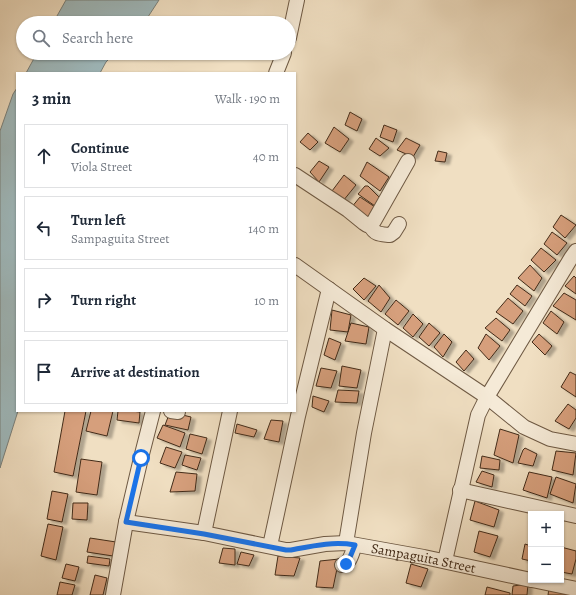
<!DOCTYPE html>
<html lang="en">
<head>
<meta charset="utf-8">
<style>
	:root { --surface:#fff; --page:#f6f6f7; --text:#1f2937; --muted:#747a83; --line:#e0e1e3 }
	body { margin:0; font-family:Alegreya,serif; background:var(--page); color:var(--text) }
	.controls { position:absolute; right:12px; bottom:12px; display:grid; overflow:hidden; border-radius:0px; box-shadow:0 1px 3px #0004 }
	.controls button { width:36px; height:36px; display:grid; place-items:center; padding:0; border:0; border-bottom:1px solid var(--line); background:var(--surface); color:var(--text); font:20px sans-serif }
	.stop { position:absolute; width:12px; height:12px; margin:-9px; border:3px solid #1a73e8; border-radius:50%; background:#fff }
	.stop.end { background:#1a73e8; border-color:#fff; box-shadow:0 1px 4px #0008 }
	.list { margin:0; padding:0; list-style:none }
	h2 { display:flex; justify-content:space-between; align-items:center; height:52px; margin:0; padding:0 16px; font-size:17px }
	h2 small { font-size:13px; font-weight:400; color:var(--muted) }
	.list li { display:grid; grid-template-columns:26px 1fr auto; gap:12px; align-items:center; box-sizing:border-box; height:64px; margin:0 8px 8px; padding:0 8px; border:1px solid var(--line); border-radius:0px }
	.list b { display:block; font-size:15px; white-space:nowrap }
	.list p { margin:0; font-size:13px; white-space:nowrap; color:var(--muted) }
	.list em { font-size:13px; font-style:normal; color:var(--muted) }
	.icon { flex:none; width:22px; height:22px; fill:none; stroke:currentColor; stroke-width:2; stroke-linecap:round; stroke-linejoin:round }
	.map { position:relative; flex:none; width:576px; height:595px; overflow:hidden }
	.search { position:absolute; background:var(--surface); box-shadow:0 1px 3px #0004; left:16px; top:16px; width:280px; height:44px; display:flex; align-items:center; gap:10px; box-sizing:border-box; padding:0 14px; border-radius:22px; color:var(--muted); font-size:15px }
	.panel { position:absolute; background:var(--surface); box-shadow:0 1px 3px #0004; left:16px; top:72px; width:280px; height:340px; border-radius:0px }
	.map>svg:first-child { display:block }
	.water { fill:#9fbabe; stroke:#7a817c }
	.building { fill:#d69f7c; stroke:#432c19; filter:url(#shadow) }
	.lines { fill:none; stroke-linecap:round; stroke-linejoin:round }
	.minor-casing { stroke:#6e5943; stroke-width:16 }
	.minor { stroke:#f5ead7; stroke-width:14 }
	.route { stroke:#1a73e8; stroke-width:5 }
	.labels { text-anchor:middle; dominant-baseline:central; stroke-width:3; stroke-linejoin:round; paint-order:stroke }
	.street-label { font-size:14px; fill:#432c19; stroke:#f5ead7 }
</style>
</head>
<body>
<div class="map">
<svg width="576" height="595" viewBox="0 0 576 595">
	<defs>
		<filter id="shadow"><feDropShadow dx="4.5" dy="2.5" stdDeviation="1" flood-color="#0004"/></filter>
	</defs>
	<rect width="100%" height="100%" fill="#f0dfc2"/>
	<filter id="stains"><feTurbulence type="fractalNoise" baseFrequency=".005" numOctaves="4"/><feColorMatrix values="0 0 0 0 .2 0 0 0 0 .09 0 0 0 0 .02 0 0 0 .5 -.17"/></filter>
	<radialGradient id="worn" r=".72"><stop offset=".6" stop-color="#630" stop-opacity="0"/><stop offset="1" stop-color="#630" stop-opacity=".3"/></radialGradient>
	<path class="water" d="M66 0H159L144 23H53Z
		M37 53H115L106 62 100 73H26Z
		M17 88V411H18L0 468V131L13 94Z"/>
	<path class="building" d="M350 112 362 119 357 131 345 125Z
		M384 125 397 130 393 142 380 137Z
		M334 127 349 139 340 152 325 143Z
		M308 133 318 142 310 150 300 142Z
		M376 138 389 148 380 156 369 149Z
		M406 138 420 145 413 157 397 150Z
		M438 151 447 153 445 162 435 161Z
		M319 161 329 167 319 182 310 172Z
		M367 162 389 177 380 191 360 176Z
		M344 175 356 185 343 201 332 191Z
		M365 186H368L380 198 375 206 358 194Z
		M360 197 378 209 370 220 351 208Z
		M561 215 576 225 565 238 553 227Z
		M552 232 567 243 557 255 544 244Z
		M541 248 556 260 544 272 531 260Z
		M530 265 542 278 534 291 518 278Z
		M574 276 576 278V294L565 286Z
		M364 278 376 286 364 300 353 289Z
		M379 285 390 298 381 312 368 301Z
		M517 285 532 296 525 306 510 294Z
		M564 293 576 300V320L553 306Z
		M508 298 523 311 513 324 496 312Z
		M396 300 409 311 398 325 385 314Z
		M332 310 351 315 348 332 330 330Z
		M551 311 564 322 557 334 543 323Z
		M413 314 423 324 413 337 403 328Z
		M496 318 510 330 502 341 485 328Z
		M351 323 369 327 366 344 345 341Z
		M429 323 440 333 429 346 419 337Z
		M444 334 452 342 443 357 434 347Z
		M486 334 500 346 489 360 478 348Z
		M539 334 552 346 545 355 532 342Z
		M329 338 341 343 335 360 324 355Z
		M466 350 474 359 464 371 456 362Z
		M342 366 361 370 357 388 339 386Z
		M321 368 337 371 331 388 316 386Z
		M570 372 576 375V397L561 387Z
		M338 390 359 391 357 403 335 402Z
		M313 396 329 401 324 412 312 407Z
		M568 404 576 410V418L569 429 555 421Z
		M65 411H86L73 476 54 472Z
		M91 411H113L107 436 86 431Z
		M118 411H131L140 412 139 423 117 420Z
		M170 412 191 417 188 430 165 425Z
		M271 420 283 421 279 442 264 439Z
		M237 424 257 430 254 437 235 433Z
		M163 425 185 433 180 447 157 438Z
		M500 429 519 435 513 463 494 455Z
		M190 434 207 438 202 454 186 449Z
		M166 447 182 452 175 468 160 463Z
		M525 448 537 454 533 466 518 463 523 450Z
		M556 451 576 453 573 475 552 470Z
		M185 455 201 458 197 470 182 465Z
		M482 456 500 460 499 470 480 468Z
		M81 459 102 462 97 495 76 492Z
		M482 471 494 475 492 487 476 482Z
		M176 472 197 474 195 491 170 492Z
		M529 472 552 477 547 498 523 490Z
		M556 477 576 484 573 503 550 494Z
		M52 491 68 494 62 522 47 519Z
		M475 501 499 510 494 527 470 520Z
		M73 503H88L87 520 72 519Z
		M48 524 63 527 56 560 41 556Z
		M479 531 498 536 490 557 474 552Z
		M90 538 116 542 113 556 87 552Z
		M525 544 531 546V561L522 559Z
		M561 547 576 551V559L572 574 561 572Z
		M223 548 235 549V565L219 563Z
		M241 552 254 555 249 566 237 564Z
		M88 556 110 559 109 566 87 563Z
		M278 556 300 558 294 576 275 575Z
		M339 559 333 588 316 587 320 561Z
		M66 564 79 567 75 581 62 578Z
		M411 564 428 569 421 587 406 583Z
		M95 575 107 578 103 595H90Z
		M60 582 75 585 72 595H57Z
		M528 584 527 595H512L513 586Z
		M487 587 510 593V595H485Z
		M549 588 567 595H548Z"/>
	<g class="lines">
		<defs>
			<g id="minor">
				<path d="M289 38 297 0"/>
				<path d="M276 73 284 53"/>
				<path d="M295 175 348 210 364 223 367 225H370L374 221 408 161"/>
				<path d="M370 225C375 235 380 234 390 235L394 232 399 224"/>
				<path d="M295 265 385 329 487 397 524 427 550 439 576 444"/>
				<path d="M171 411 178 412"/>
				<path d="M460 490 576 516"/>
				<path id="s1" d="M126 522 204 533 286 550H291L325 544 346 543 424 557 531 580"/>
				<path d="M204 533 230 411"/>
				<path d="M346 543 364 433 385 329"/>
				<path d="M270 546 298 416 329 289"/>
				<path d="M445 561 478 415 487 397 571 258 576 251"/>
				<path d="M342 565C351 563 352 552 355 545"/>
				<path d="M532 580 576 589"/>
				<path d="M113 595 126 522 141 458 153 411"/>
			</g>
		</defs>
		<use href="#minor" class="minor-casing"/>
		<use href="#minor" class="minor"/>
	</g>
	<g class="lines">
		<path class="route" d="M141 458 126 522 204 534 286 550H291C312 546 333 541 355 545L348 562 346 564"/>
	</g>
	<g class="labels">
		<g class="street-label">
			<text stroke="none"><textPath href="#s1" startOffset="302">Sampaguita Street</textPath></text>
		</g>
	</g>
	<rect width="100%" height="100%" filter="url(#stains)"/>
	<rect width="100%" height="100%" fill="url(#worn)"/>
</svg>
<div class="controls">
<button>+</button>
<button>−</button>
</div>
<div class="stop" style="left:141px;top:458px"></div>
<div class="stop end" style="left:346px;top:564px"></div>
<div class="search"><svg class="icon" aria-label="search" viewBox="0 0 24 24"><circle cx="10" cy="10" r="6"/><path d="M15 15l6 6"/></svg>Search here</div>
<section class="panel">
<h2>3 min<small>Walk · 190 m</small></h2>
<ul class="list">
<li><svg class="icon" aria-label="ahead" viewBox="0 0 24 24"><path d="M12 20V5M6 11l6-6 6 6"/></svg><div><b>Continue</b><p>Viola Street</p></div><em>40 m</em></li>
<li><svg class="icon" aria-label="left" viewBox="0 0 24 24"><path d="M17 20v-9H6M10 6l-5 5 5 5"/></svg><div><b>Turn left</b><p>Sampaguita Street</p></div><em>140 m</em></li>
<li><svg class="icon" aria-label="right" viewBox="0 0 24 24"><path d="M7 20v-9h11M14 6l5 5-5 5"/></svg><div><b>Turn right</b></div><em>10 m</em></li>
<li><svg class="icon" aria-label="arrive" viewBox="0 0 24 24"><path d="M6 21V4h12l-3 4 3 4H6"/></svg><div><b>Arrive at destination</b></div></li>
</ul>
</section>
</div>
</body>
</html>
